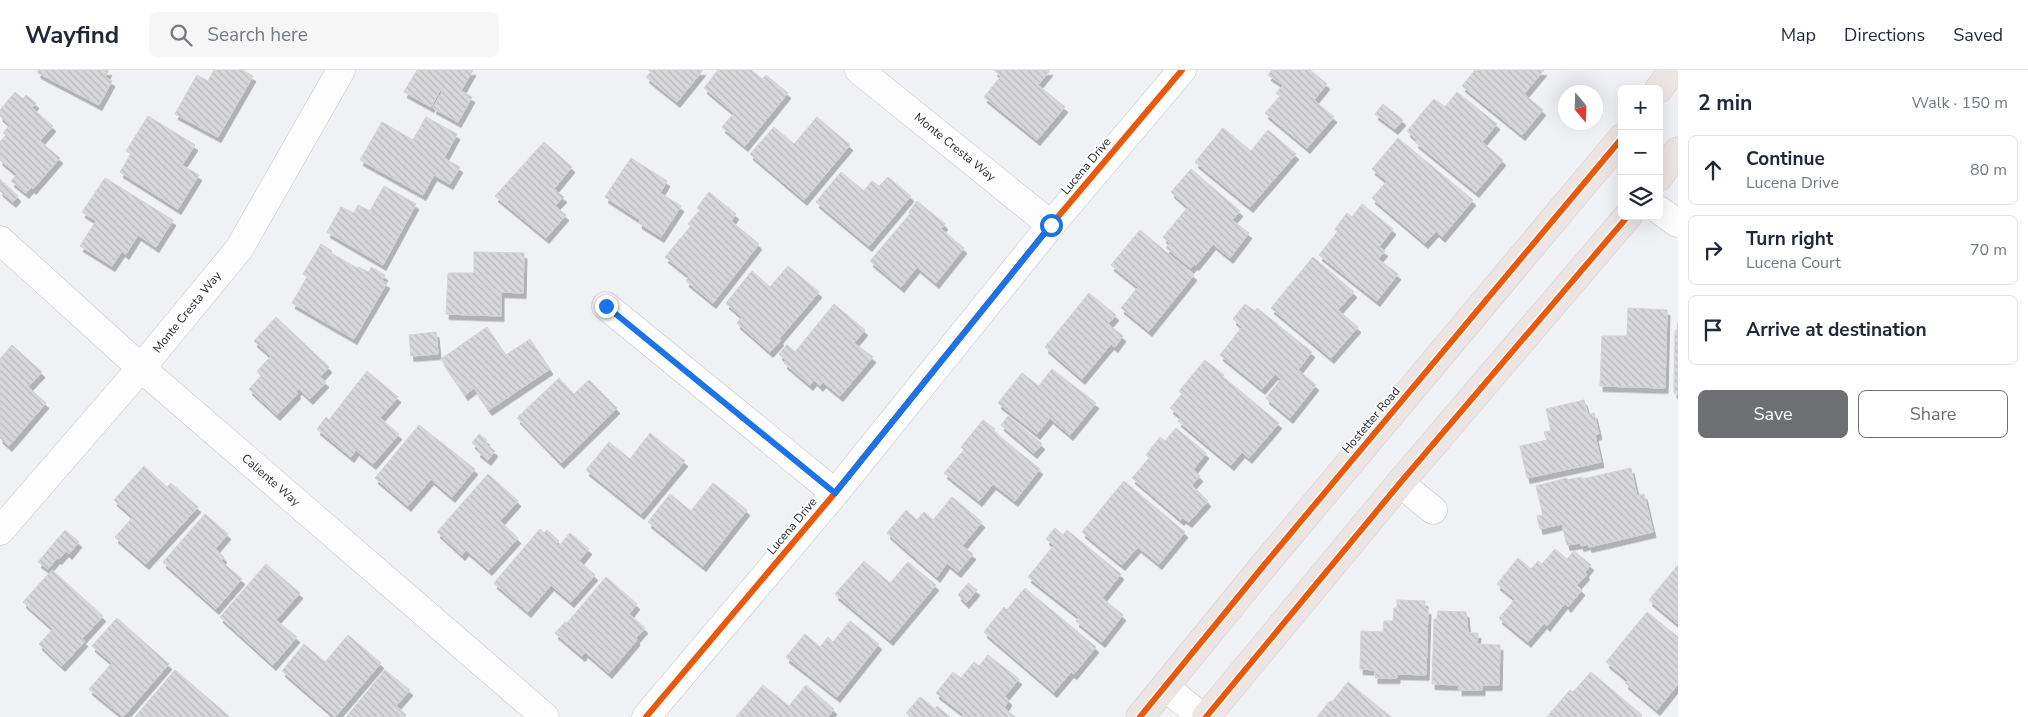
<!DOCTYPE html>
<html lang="en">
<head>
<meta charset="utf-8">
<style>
	:root { --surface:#fff; --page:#f6f6f7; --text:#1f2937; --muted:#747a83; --line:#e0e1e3; --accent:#6d6f72 }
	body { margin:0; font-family:"Nunito Sans",sans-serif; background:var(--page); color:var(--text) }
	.controls { position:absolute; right:15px; top:15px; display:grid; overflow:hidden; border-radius:8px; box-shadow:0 5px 20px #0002 }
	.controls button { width:45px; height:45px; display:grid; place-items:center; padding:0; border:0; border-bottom:1px solid var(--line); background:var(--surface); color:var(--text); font:25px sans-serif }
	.compass { position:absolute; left:1558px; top:15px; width:45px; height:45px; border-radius:50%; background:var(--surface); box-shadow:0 5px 20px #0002; rotate:161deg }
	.stop { position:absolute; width:15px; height:15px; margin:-11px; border:4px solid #1a73e8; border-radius:50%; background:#fff }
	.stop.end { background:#1a73e8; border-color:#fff; box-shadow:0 1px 5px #0008 }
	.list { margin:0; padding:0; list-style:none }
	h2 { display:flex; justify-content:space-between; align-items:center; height:65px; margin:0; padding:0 20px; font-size:21px }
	h2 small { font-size:16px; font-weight:400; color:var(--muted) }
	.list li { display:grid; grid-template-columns:32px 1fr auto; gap:15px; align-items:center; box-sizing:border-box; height:70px; margin:0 10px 10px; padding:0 10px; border:1px solid var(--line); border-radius:8px }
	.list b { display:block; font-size:19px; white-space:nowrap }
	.list p { margin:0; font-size:16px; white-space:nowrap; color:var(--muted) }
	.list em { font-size:16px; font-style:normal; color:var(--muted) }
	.actions { display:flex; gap:10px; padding:15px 20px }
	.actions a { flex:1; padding:11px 0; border:1px solid var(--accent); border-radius:8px; text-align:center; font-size:18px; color:var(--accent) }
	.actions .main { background:var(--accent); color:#fff }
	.icon { flex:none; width:28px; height:28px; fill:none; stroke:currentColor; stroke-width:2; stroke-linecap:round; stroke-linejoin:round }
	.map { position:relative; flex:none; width:1678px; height:647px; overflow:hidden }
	header { display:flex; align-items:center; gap:30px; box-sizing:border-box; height:70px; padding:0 25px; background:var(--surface); border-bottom:1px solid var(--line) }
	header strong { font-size:24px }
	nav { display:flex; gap:28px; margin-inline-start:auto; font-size:18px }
	.search { width:350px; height:45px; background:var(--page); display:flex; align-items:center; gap:12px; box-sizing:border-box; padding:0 18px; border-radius:8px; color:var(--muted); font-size:19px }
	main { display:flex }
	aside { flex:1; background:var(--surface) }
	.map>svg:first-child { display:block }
	.building { fill:url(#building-back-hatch); stroke:#d3d2d5; filter:url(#shadow) }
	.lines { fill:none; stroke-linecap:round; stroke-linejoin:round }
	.minor-casing { stroke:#c4c5c8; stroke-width:29 }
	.major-casing { stroke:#cecfd1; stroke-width:29 }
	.minor { stroke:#fdfdfe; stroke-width:28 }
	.major { stroke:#ede5e4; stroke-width:28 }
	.cycleway-casing { stroke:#fdfdff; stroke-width:9 }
	.cycleway { stroke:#e8590c; stroke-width:6 }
	.route { stroke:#1a73e8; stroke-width:6 }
	.labels { text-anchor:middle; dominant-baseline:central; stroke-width:4; stroke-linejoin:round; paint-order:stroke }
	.street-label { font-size:12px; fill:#27292b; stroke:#fdfdff }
</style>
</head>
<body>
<header>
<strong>Wayfind</strong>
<div class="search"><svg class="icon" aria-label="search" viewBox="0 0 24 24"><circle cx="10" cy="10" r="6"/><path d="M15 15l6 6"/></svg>Search here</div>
<nav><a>Map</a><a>Directions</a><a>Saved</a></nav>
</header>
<main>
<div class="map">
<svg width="1678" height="647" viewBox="0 0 1678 647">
	<defs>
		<pattern id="building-back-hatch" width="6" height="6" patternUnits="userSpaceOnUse" patternTransform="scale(1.25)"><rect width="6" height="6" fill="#d8d7da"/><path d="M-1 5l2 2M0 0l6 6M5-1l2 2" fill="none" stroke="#b9b9bb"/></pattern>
		<filter id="shadow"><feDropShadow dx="3" dy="5.5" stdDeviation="0" flood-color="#0004"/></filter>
	</defs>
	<rect width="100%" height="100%" fill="#f0f1f5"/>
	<path class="building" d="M38 0H109L105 7 112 11 99 35 38 3Z
		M214 0H242L253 6 218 67 175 44 197 5 208 11Z
		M417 0H473L461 21 472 27 458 52 433 38 442 22 440 20 431 37 404 22Z
		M648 0H703L677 32 646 7 651 2Z
		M718 0H751L762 9 766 5 788 23 745 76 722 57 734 43 704 18Z
		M994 0H1050L1038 15 1065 37 1037 70 984 27 1001 6Z
		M1272 0H1310L1327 14 1314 30 1334 47 1307 78 1265 43 1280 26 1276 23 1283 15 1268 5Z
		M1475 0H1544L1524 24 1543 40 1522 65 1462 16Z
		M15 22 23 29 26 25 36 33 32 38 53 56 40 71 60 88 33 119 31 117 26 123 11 111 17 104 0 90V72L6 65 3 63 10 55 0 46V40Z
		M1457 22 1497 54 1482 72 1503 90 1476 122 1415 72 1417 70 1407 61 1434 29 1445 37Z
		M1383 34 1403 50 1395 59 1375 44Z
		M148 46 195 75 182 95 199 105 178 139 120 102 131 84 126 81Z
		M426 47 457 64 444 88 460 97 450 114 434 105 423 125 360 90 382 52 413 70Z
		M817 47 850 75 804 130 750 84 774 57 794 74Z
		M1223 58 1251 81 1268 60 1296 84 1250 137 1195 92Z
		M1398 68 1473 130 1442 167 1436 161 1425 173 1372 128 1387 111 1372 99Z
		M544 72 572 97 554 119 564 127 555 136 566 145 546 168 495 126Z
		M631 88 667 111 660 123 681 136 661 167 639 153 640 150 605 127Z
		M1191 99 1240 141 1232 150 1249 163 1230 188 1213 174 1196 195 1194 194 1191 198 1166 178 1170 173 1163 167 1188 137 1171 122Z
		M841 102 864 121 872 111 879 116 888 107 911 126 869 176 816 132Z
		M105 108 173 150 156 177 138 165 126 184 122 181 112 196 80 176 96 151 82 142Z
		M0 109 18 126 13 132 0 121Z
		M384 116 416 134 383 195 327 162 341 137 354 143 358 135 370 141Z
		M709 122 736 144 731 151 759 174 713 233 686 211 689 206 665 187 691 156 688 154 700 140 697 138Z
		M917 131 945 154 941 159 964 178 936 213 917 197 901 217 870 191 910 144 909 142Z
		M1362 134 1393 159 1379 177 1385 181 1378 189 1398 204 1377 231 1319 185 1338 161 1335 159 1347 143 1352 147Z
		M1140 160 1194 205 1149 261 1121 238 1138 217 1111 195Z
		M321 174 332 181 331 183 357 198 358 197 369 202 371 197 385 205 382 210 387 213 354 269 292 233 307 207 303 204Z
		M474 182 524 183 523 223 501 222V246L446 244 448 203H474Z
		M1313 187 1354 222 1338 240 1358 257 1331 288 1271 238Z
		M788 196 819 222 779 269 781 270 770 282 737 253 742 247 726 233 752 201 770 217Z
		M1089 223 1116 245 1108 254 1123 266 1115 277 1111 274 1082 309 1045 277Z
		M834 234 865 260 854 273 873 287 840 326 823 312 820 316 814 310 810 315 784 293 786 290 779 284 787 275 795 282Z
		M1245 234 1255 241 1257 238 1312 282 1298 300 1316 315 1290 348 1266 328 1281 309 1275 304 1262 319 1220 285 1242 257 1233 249Z
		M1628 238 1667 240 1665 318 1600 316 1602 266H1627Z
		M276 247 329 297 320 307 326 312 310 329 299 319 296 322 298 323 277 345 249 319 261 306 257 301 271 286 254 271Z
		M1678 252V324L1674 323 1675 261H1677Z
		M487 257 506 285 530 269 550 299 489 340 474 318 465 325 441 289Z
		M436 262 438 284 411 286 409 265Z
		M12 275 42 302 28 317 46 333 9 376 0 368V289Z
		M1205 290 1224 305 1222 306 1279 353 1249 388 1242 382 1231 395 1178 351 1181 347 1170 338 1182 324 1179 321Z
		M1052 299 1096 333 1070 365 1050 348 1037 364 998 333 1022 303 1039 316Z
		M367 301 398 327 380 348 399 364 373 394 356 380 351 387 317 359 326 347 329 350Z
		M559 308 574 324 589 310 617 338 561 393 517 348Z
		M1584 330 1588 345 1594 343 1599 364 1595 365 1601 392 1527 408 1520 376 1547 370 1544 362 1551 361 1546 339Z
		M1008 346 1042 374 1034 383 1001 355Z
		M983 350 995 359 993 361 1040 399 1015 431 993 414 979 431 944 403 964 380 961 377Z
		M419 355 475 399 452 427 431 409 408 436 375 408Z
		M1176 358 1206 383 1193 400 1200 406 1192 415 1208 431 1189 452 1183 448 1181 450 1132 408 1149 388 1146 385 1160 367 1165 371Z
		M650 363 685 391 641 444 586 400 609 372 630 389Z
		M479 364 487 370 485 373 495 381 488 390 477 381 479 379 472 373Z
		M144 396 167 417 171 413 198 437 146 494 115 467 133 447 114 430Z
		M1631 398 1637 426 1644 424 1653 462 1589 477 1588 474 1581 476 1580 473 1567 475 1562 454 1540 459 1537 446 1543 445 1536 416 1567 408V410L1582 407 1583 409Z
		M488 404 518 431 500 451 518 468 489 500 466 480 462 485 437 462Z
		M1124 411 1185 462 1159 494 1138 477 1122 495 1082 462Z
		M713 413 747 440 703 496 648 452 670 424 691 441Z
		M952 427 982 452 962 476 973 484 958 502 947 493 937 507 887 463 906 440 917 450 924 442 933 450Z
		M205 444 228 464 215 479 224 487 221 491 242 509 216 539 163 492Z
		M1055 458 1063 465 1067 460 1121 504 1102 528 1123 545 1102 572 1076 551 1079 547 1028 507 1054 475 1046 469Z
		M540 459 544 463 547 460 559 471 557 474 559 476 570 463 589 479 579 491 595 505 571 532 551 515 528 542 494 513Z
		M65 460 79 472 69 484 66 481 59 489 57 488 48 499 38 492Z
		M1555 479 1567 489 1574 481 1591 495 1585 502 1587 504 1577 515 1582 520 1568 537 1565 533 1547 556 1544 553 1528 572 1499 548 1515 529 1497 514 1518 488 1531 499 1538 491 1542 494Z
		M864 491 890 513 908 492 936 515 890 570 835 524Z
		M266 494 300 523 276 550 297 567 273 595 220 547Z
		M1678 495V554L1649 530Z
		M52 500 103 546 82 569 85 571 62 596 39 574 53 559 23 532Z
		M606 507 637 534 629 544 645 558 636 568 637 570 609 603 585 582 582 586 555 563 565 552 567 553Z
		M968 513 977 520 966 533 958 525Z
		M1025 518 1096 577 1074 604 1071 602 1054 622 984 562 1004 537 1007 540Z
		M1397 530 1425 531V539H1428L1426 605 1397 604V608H1375V600L1360 599 1361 561 1383 562 1384 551H1393L1394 538H1397Z
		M1438 541 1466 542 1468 563H1478L1477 574 1500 575 1499 615H1482V620H1459V615L1432 614 1434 549H1437Z
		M1647 542 1678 567V614L1657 640 1625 613 1628 610 1606 592Z
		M117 548 169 594 123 647 89 619 112 593 92 576Z
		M850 551 879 574 837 627 786 587 805 564 820 577 828 567 833 572Z
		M348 565 381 593 335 647 282 601 304 574 325 592Z
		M988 585 1019 609 1005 626 1009 630 1004 638 1015 647H962L963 644 936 623 953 602 961 608 974 592 979 596Z
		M175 600 229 646 228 647H135Z
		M385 600 410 620 396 636 406 645 404 647H346Z
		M1591 602 1642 645 1641 647H1547L1570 620 1573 622Z
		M1348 612 1391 647H1317L1330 631 1332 632Z
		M763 615 789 636 806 615 834 639 828 647H736Z
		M920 627 935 639 937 636 950 647H910L906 643Z"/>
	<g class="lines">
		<defs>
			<path id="minor" d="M859 0 1051 155
				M1659 140 1677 153
				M0 170 141 298 545 647
				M606 236 835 423
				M1400 413 1433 440
				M0 461 141 298 239 179 341 0
				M1165 617 1202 647
				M646 647 835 423 1051 155 1182 0"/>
			<path id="major" d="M1659 19 1673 0
				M1659 107 1678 81
				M1140 647 1265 494 1622 68
				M1206 647 1400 413 1628 146"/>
		</defs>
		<use href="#minor" class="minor-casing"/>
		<use href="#major" class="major-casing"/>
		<use href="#minor" class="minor"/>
		<use href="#major" class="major"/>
		<defs>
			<path id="cycleway" d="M646 647 835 423 1051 155 1182 0
				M1140 647 1265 494 1622 68
				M1206 647 1400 413 1628 146"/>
		</defs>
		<use href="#cycleway" class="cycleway-casing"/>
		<use href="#cycleway" class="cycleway"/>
	</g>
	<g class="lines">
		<path class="route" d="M606 236 835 423 1051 155"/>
	</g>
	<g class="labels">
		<g class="street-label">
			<text transform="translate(955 77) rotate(39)">Monte Cresta Way</text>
			<text transform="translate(1086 96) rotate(-50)">Lucena Drive</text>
			<text transform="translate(187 242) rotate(-51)">Monte Cresta Way</text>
			<text transform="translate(1371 350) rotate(-50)">Hostetter Road</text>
			<text transform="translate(271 410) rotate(41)">Caliente Way</text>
			<text transform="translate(792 456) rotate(-50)">Lucena Drive</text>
		</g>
	</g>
</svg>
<div class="controls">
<button>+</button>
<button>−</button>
<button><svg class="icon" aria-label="layers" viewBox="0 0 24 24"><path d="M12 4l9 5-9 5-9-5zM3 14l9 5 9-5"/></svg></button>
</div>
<svg class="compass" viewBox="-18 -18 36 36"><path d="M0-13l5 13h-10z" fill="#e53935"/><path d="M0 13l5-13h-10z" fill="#747a83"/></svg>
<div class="stop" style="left:1051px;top:155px"></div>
<div class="stop end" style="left:606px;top:236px"></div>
</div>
<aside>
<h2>2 min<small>Walk · 150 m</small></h2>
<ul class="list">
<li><svg class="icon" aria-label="ahead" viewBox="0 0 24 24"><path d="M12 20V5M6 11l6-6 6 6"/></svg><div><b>Continue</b><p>Lucena Drive</p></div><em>80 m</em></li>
<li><svg class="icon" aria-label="right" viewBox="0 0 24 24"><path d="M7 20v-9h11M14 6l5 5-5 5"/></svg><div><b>Turn right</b><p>Lucena Court</p></div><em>70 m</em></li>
<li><svg class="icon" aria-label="arrive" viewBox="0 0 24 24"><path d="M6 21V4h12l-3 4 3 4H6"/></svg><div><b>Arrive at destination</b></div></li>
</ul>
<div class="actions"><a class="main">Save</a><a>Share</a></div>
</aside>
</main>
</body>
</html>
